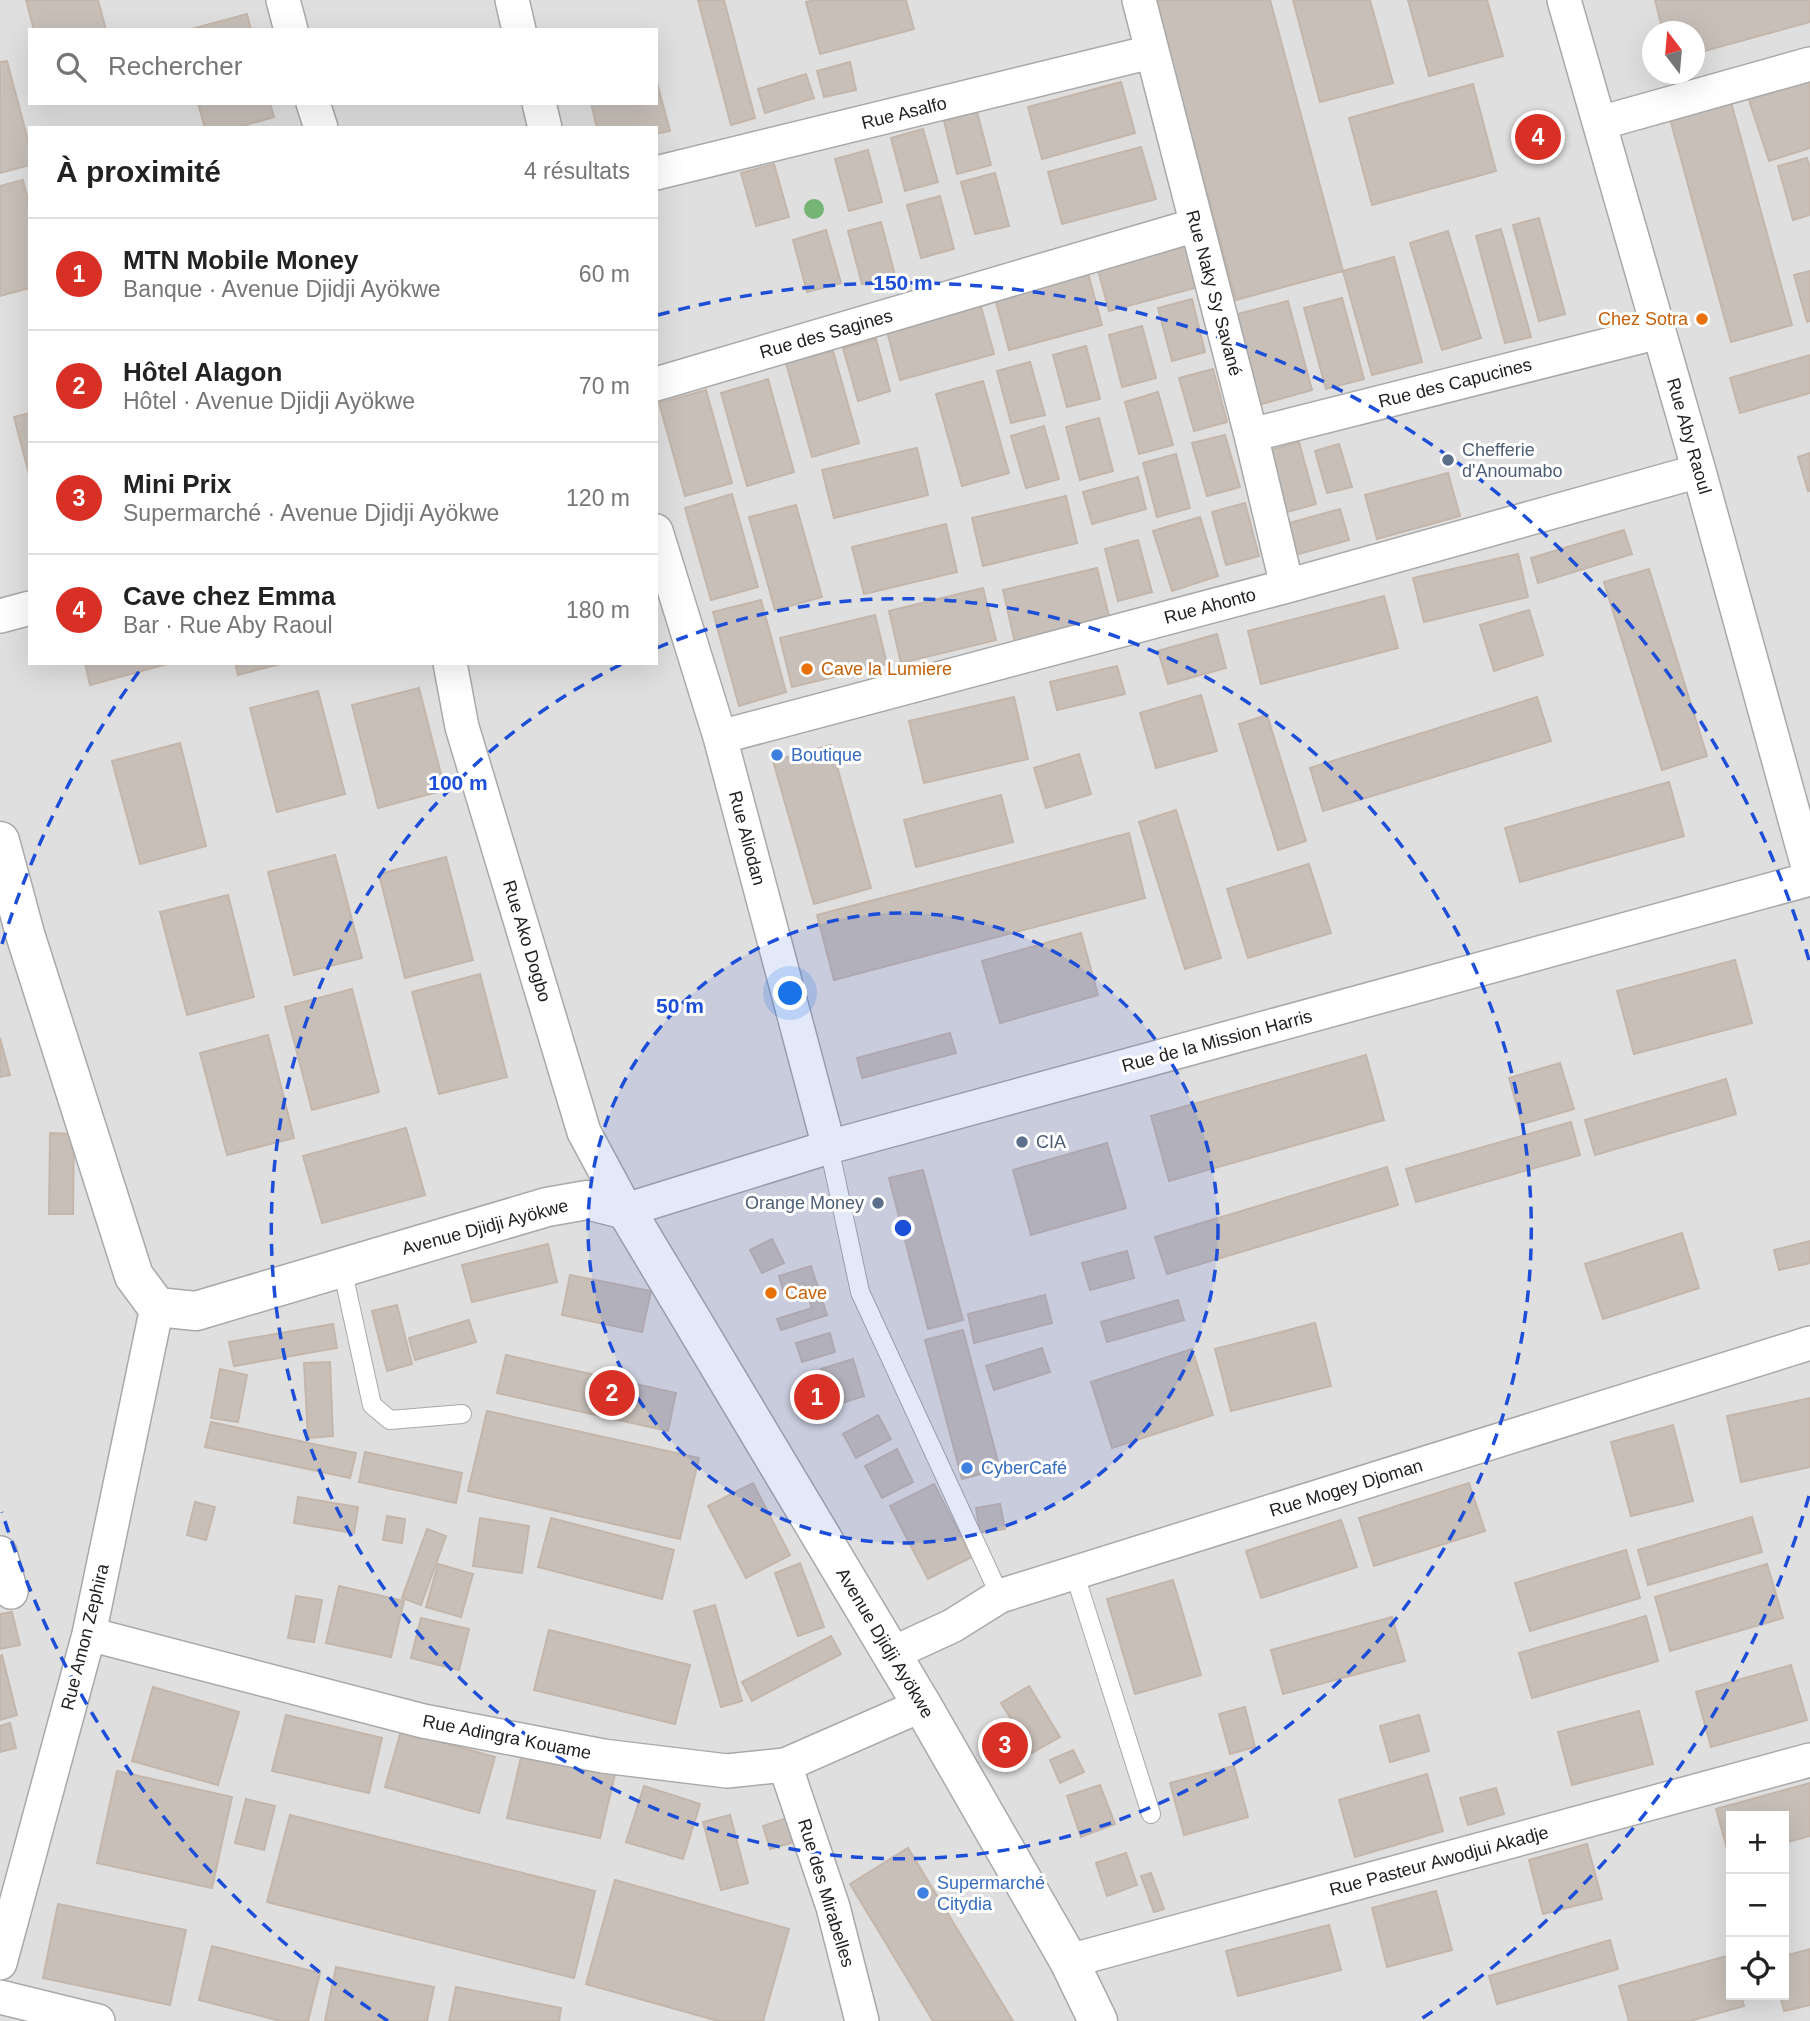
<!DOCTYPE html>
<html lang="fr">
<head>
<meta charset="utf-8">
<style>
	:root { --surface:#fff; --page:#f6f6f6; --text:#222; --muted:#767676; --line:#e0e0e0; --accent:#d93025 }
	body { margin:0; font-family:Helvetica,sans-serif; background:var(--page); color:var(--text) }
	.controls { position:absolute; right:21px; bottom:21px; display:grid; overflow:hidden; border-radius:0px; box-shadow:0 7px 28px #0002 }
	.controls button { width:63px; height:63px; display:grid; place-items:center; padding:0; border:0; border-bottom:2px solid var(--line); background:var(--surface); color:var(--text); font:35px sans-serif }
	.compass { position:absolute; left:1642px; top:21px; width:63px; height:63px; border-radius:50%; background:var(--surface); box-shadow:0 7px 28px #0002; rotate:344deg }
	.you { position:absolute; left:791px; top:994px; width:24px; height:24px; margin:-18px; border:5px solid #fff; border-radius:50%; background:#1a73e8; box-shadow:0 0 0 10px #1a73e833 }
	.badge { display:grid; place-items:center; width:46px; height:46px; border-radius:50%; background:var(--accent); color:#fff; font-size:23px; font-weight:700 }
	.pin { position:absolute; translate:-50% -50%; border:4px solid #fff; box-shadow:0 2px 7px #0006 }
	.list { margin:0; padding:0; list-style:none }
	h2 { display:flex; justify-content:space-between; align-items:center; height:91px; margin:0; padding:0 28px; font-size:30px }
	h2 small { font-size:23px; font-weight:400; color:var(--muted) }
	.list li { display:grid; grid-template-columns:46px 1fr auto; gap:21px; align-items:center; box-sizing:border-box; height:112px; padding:0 28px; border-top:2px solid var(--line) }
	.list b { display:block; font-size:26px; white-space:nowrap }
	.list p { margin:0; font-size:23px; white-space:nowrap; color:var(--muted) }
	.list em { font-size:23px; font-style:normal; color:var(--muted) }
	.icon { flex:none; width:38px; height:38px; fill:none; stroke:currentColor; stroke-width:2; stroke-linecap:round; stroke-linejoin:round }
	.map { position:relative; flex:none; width:1810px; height:2021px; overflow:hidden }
	.search { position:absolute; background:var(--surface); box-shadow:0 7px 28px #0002; left:28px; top:28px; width:630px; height:77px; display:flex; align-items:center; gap:18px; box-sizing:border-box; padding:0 24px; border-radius:0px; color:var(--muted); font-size:26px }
	.panel { position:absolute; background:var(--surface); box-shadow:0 7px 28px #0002; left:28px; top:126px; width:630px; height:539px; border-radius:0px }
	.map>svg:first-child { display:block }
	.residential { fill:#e0dfdf; fill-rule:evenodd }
	.building { fill:#c7bfb8; stroke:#c4b6ab; stroke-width:2 }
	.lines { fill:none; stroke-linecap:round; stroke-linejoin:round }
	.service-casing { stroke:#a9a9a9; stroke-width:20 }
	.minor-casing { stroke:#a9a9a9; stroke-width:36 }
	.tertiary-casing { stroke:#a9a9a9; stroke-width:41 }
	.service { stroke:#fff; stroke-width:18 }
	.minor { stroke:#fff; stroke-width:33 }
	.tertiary { stroke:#fff; stroke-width:38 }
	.tree { fill:#74b475 }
	.ring { fill:none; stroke:#1d4ed8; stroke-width:3.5; stroke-dasharray:12 9 }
	.food-dot { fill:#e8710a; stroke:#fff; stroke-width:2.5 }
	.service-dot { fill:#5c6f8a; stroke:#fff; stroke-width:2.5 }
	.shop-dot { fill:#3f7fe0; stroke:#fff; stroke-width:2.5 }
	.labels { text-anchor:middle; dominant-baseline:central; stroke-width:6; stroke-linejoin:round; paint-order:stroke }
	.street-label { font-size:18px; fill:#222; stroke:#fff }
	.food-label { font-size:18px; fill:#c56008; stroke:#fff; text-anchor:start }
	.service-label { font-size:18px; fill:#4e5e75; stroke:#fff; text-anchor:start }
	.shop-label { font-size:18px; fill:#366cbe; stroke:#fff; text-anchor:start }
	.centre { fill:#1d4ed8; stroke:#fff; stroke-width:3.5 }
	.ring-label { font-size:21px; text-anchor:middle; font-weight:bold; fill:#1d4ed8; stroke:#fff; stroke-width:6; stroke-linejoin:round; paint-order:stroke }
</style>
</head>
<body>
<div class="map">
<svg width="1810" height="2021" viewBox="0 0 1810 2021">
	<rect width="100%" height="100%" fill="#f2efe9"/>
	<path class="residential" d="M0 0H1810V2021H0ZM30 30H656V103H30ZM1652 32H1694V74H1652ZM30 128H656V663H30ZM1731 1816H1784V1995H1731Z"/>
	<path class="building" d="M26 0H98L106 30H34Z
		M698 0H724L755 118 731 125Z
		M815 0H906L914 29 820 54 806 2Z
		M1155 0H1270L1343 271 1236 300Z
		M1293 0H1370L1393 83 1320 102Z
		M1408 0H1487L1503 56 1429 76Z
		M1655 0H1810V22L1694 54V32H1663Z
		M247 14 251 30H188Z
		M7 61 30 148V165L0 173V62Z
		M850 62 856 90 824 97 817 71Z
		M806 74 814 98 765 113 758 89Z
		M1810 77V148L1769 161 1748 97Z
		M656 79 670 131 656 134V128H597L591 103H656Z
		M1121 82 1135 133 1042 159 1028 107Z
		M1473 84 1496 171 1372 205 1349 118Z
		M1731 102 1792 325 1731 342 1670 119Z
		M198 103H270L274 117 235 128H205Z
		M977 112 991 165 957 174 944 121Z
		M923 129 938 182 905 191 891 138Z
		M1141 147 1156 199 1062 224 1048 172Z
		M868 150 882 202 849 211 835 159Z
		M1807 158 1810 168V215L1793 220 1778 166Z
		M774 164 789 217 756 226 741 173Z
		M995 173 1009 226 975 234 961 182Z
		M23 180 30 208V288L0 296V186Z
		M940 196 954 249 921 258 907 205Z
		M1539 218 1565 314 1539 321 1513 225Z
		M881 222 895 275 862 284 848 231Z
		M1501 229 1531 337 1505 343 1476 236Z
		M826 230 841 283 807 292 793 240Z
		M1448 231 1481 338 1442 350 1410 243Z
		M1188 234 1202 286 1109 311 1095 259Z
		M1394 257 1422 362 1372 375 1343 271Z
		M1810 271V321L1807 322 1794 275Z
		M1088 273 1102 325 1009 350 995 298Z
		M1342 298 1364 379 1326 389 1304 308Z
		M1192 299 1205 352 1172 361 1158 308Z
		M1288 301 1312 390 1258 405 1234 315Z
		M980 303 994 354 900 380 886 328Z
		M1142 326 1156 378 1122 387 1109 335Z
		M876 339 890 391 858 401 843 348Z
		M1086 346 1100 399 1067 407 1053 355Z
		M833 351 859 443 812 457 786 363Z
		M1810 355V393L1740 413 1730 378Z
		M1030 362 1045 415 1011 423 997 371Z
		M1213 369 1227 422 1194 431 1179 378Z
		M768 379 794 472 747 486 721 393Z
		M983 381 1009 473 962 486 936 394Z
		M706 390 732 483 685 496 659 403Z
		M1158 392 1173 445 1139 454 1125 402Z
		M30 413V478L14 417Z
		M1099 418 1113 471 1080 480 1066 427Z
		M1044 426 1059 479 1026 488 1011 436Z
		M1225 435 1240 487 1207 496 1192 443Z
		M1299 442 1316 504 1287 512 1270 450Z
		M1339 444 1352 487 1327 493 1315 451Z
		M917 448 928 495 834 518 822 470Z
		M1810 453V491H1808L1798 457Z
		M1176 454 1190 508 1157 517 1143 463Z
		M1448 473 1460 516 1377 539 1365 495Z
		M1138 477 1146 509 1092 524 1083 492Z
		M732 494 758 587 711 600 685 508Z
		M1066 496 1077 543 983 566 972 518Z
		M1245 503 1259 556 1226 565 1212 512Z
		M796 505 822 597 775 610 749 517Z
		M1340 509 1349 540 1295 555 1286 524Z
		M1200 517 1218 576 1172 591 1153 531Z
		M946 524 957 572 864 594 852 547Z
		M1624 530 1632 554 1538 583 1531 558Z
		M1138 540 1152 592 1118 601 1105 549Z
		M1518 554 1528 597 1424 622 1413 578Z
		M1097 568 1110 620 1015 643 1003 590Z
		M1649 569 1707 756 1662 770 1604 582Z
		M983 588 996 640 901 663 889 611Z
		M1384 596 1398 648 1261 684 1248 631Z
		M761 600 786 692 739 706 713 612Z
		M1529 610 1543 655 1494 671 1480 625Z
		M875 615 887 664 792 687 780 638Z
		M1217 634 1226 668 1168 684 1158 651Z
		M85 663H171L90 685Z
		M235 663H284L238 675Z
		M1117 666 1125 694 1057 710 1050 682Z
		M419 688 445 790 378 808 352 705Z
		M318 691 345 794 277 812 250 708Z
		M1201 695 1217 751 1156 768 1140 713Z
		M1014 697 1028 759 924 783 909 721Z
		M1537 697 1551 741 1323 811 1310 768Z
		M1267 715 1306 841 1278 850 1239 724Z
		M180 743 206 846 140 864 112 761Z
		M831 745 871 888 814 904 773 761Z
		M1079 754 1091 794 1046 808 1034 768Z
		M1669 782 1684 836 1520 882 1505 828Z
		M1001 795 1013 842 916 867 904 820Z
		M1176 810 1221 958 1185 969 1139 822Z
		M1129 833 1145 898 834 980 817 915Z
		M335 855 362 958 294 975 268 872Z
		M446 857 473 960 405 978 379 874Z
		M1309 864 1331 933 1248 958 1227 889Z
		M228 895 254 997 187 1015 160 912Z
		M1081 933 1098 995 1000 1023 982 961Z
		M1735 960 1752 1023 1634 1054 1617 991Z
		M480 974 507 1077 439 1094 412 992Z
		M352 989 379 1092 312 1110 285 1007Z
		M950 1033 956 1053 862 1078 857 1058Z
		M268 1035 294 1138 227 1155 200 1053Z
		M0 1038 10 1075 0 1077Z
		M1366 1055 1384 1120 1169 1181 1151 1116Z
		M1560 1063 1574 1109 1522 1124 1509 1078Z
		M1726 1079 1736 1114 1595 1155 1585 1120Z
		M1571 1122 1580 1155 1416 1202 1406 1169Z
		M406 1128 425 1195 322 1223 303 1156Z
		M50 1133 74 1134 73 1214H49Z
		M1107 1143 1126 1208 1031 1235 1013 1170Z
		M1387 1167 1398 1205 1167 1274 1155 1237Z
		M923 1170 963 1320 928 1329 889 1178Z
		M1682 1233 1699 1288 1603 1319 1585 1264Z
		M772 1239 784 1263 762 1273 750 1250Z
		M1810 1241V1263L1779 1270 1774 1250Z
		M548 1244 557 1282 472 1302 462 1265Z
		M1127 1251 1134 1278 1090 1290 1082 1263Z
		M811 1266 827 1315 781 1330 777 1319 812 1308 804 1283 783 1290 779 1276Z
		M570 1275 651 1291 642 1332 562 1315Z
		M1045 1295 1052 1323 974 1343 968 1314Z
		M1178 1300 1184 1320 1107 1342 1101 1322Z
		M397 1305 412 1364 387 1371 372 1311Z
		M469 1320 476 1342 415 1360 409 1338Z
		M1315 1323 1331 1386 1231 1411 1215 1349Z
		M333 1324 337 1348 234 1366 229 1342Z
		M963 1330 1000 1469 962 1479 925 1340Z
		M830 1333 835 1352 802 1362 796 1343Z
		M1042 1348 1050 1372 994 1390 986 1366Z
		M1192 1349 1213 1415 1112 1448 1091 1382Z
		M506 1355 676 1393 668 1431 497 1393Z
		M853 1359 864 1396 832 1406 821 1369Z
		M330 1362 333 1436 308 1438 304 1363Z
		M220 1369 247 1375 238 1422 211 1418Z
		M1810 1398V1467L1741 1482 1727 1416Z
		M487 1411 699 1458 680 1539 468 1491Z
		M878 1415 891 1439 856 1458 843 1434Z
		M211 1422 356 1453 350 1478 205 1447Z
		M1673 1425 1693 1501 1631 1516 1611 1442Z
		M897 1449 913 1482 882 1498 865 1466Z
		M365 1452 462 1473 456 1503 359 1482Z
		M753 1483 790 1555 746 1578 708 1506Z
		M1469 1483 1485 1531 1374 1566 1359 1518Z
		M934 1484 972 1557 928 1579 890 1506Z
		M298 1497 358 1507 354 1533 294 1523Z
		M195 1502 215 1507 206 1540 187 1535Z
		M1000 1504 1005 1529 980 1533 976 1508Z
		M387 1516 405 1519 402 1543 383 1540Z
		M1752 1517 1762 1552 1648 1585 1638 1550Z
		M480 1518 529 1526 522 1573 473 1566Z
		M551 1518 674 1550 662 1599 538 1567Z
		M1341 1520 1357 1567 1261 1598 1246 1551Z
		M427 1529 446 1536 421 1605 402 1598Z
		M1626 1550 1640 1598 1530 1631 1515 1583Z
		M800 1563 824 1627 798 1636 775 1573Z
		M438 1564 473 1574 461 1617 426 1607Z
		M1767 1564 1783 1618 1670 1651 1655 1597Z
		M1173 1580 1201 1675 1135 1694 1107 1599Z
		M339 1586 404 1601 391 1657 326 1643Z
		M296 1596 322 1600 314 1642 288 1638Z
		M715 1605 742 1701 721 1707 694 1611Z
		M12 1612 20 1645 0 1649V1614Z
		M1646 1616 1658 1661 1532 1698 1519 1653Z
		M1392 1617 1405 1661 1283 1694 1271 1650Z
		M421 1618 469 1629 459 1670 411 1658Z
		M549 1630 690 1665 675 1724 534 1690Z
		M831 1636 841 1654 752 1701 742 1682Z
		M2 1655 17 1715 0 1720V1656Z
		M1791 1665 1807 1720 1711 1747 1696 1692Z
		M1029 1686 1060 1737 1032 1753 1001 1703Z
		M153 1687 239 1712 218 1785 132 1761Z
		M1245 1707 1255 1747 1230 1754 1219 1714Z
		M1639 1711 1653 1764 1572 1785 1558 1732Z
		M286 1715 382 1738 369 1793 272 1771Z
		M1419 1715 1429 1751 1390 1762 1380 1726Z
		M10 1723 16 1748 0 1752V1726Z
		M401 1731 495 1757 479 1813 385 1787Z
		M1073 1750 1084 1772 1060 1783 1050 1760Z
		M522 1753 615 1774 600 1838 507 1818Z
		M1234 1766 1248 1817 1184 1835 1170 1783Z
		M117 1771 232 1797 212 1888 97 1863Z
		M1427 1774 1443 1831 1355 1857 1339 1800Z
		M1810 1783V1836L1784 1843V1816H1731L1730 1859 1716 1809Z
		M1100 1785 1115 1824 1081 1837 1067 1796Z
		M644 1786 700 1804 683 1859 626 1842Z
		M1496 1788 1504 1814 1468 1825 1460 1798Z
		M246 1799 275 1806 264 1850 235 1843Z
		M290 1815 595 1891 574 1978 267 1902Z
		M730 1815 748 1883 721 1890 703 1822Z
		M796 1815 804 1839 770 1849 763 1826Z
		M1587 1844 1602 1899 1543 1914 1529 1860Z
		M908 1848 1013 2021H933L850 1884Z
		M1126 1853 1137 1885 1107 1896 1096 1863Z
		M1151 1873 1164 1909 1154 1912 1141 1876Z
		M615 1880 789 1929 763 2021H718L586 1984Z
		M1436 1891 1452 1950 1387 1967 1372 1908Z
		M58 1904 186 1930 170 2005 43 1978Z
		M1329 1925 1341 1970 1238 1996 1226 1951Z
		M1610 1940 1618 1969 1497 2004 1489 1976Z
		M212 1946 320 1973 308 2021H280L199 2000Z
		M1810 1949V2005L1784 2011 1780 1995H1784V1956Z
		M1730 1955 1731 1995H1741L1744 2006 1690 2021H1629L1619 1986Z
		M336 1967 434 1987 427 2021H325Z
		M456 1987 561 2008 559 2021H449Z"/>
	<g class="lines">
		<defs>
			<path id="service" d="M829 1147 860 1292 1000 1596
				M342 1268 372 1405 390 1420 462 1414
				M1074 1572 1151 1814"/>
			<path id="minor" d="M283 0 291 30
				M512 0 519 30
				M1139 0 1251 435 1287 586
				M1564 0 1699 471 1810 874
				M313 103 321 128
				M539 103 545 128
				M1600 123 1810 64
				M656 173 1151 52
				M656 384 1196 225
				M1251 435 1659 332
				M656 531 720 737 829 1147
				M0 616 30 608
				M450 663 462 727 584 1132 626 1210 829 1147 1810 879
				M720 737 1287 586 1699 471
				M0 1553 11 1592
				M89 1634 423 1721 603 1756 727 1771 785 1765 922 1705
				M891 1654 952 1626 1000 1596 1810 1343
				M785 1765 833 1907 862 2021
				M1069 1961 1810 1760
				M0 1963 89 1634 157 1307
				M0 1997 98 2021"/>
			<path id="tertiary" d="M0 841 25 934 134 1276 157 1307 196 1311 547 1207 587 1200 626 1210 922 1705 1069 1961 1098 2021"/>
		</defs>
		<use href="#service" class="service-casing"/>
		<use href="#minor" class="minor-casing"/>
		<use href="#tertiary" class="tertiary-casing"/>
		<use href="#service" class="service"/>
		<use href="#minor" class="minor"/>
		<use href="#tertiary" class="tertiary"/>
	</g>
	<circle class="tree" cx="814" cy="209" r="10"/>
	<circle cx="903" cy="1228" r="315" fill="#1d4ed8" fill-opacity=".12"/>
	<g class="ring">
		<circle cx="903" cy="1228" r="315"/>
		<path d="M657 648A630 630 0 1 1 622 664"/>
		<path d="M1809 1496A945 945 0 0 1 1418 2021M388 2021A945 945 0 0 1 2 1512M2 944A945 945 0 0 1 143 666M658 315A945 945 0 0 1 1809 960"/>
	</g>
	<g class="food-dot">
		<circle cx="1702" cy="319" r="7"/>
		<circle cx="807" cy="669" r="7"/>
		<circle cx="771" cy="1293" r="7"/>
	</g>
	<g class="service-dot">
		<circle cx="1448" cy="460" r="7"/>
		<circle cx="1022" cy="1142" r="7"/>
		<circle cx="878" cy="1203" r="7"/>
	</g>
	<g class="shop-dot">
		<circle cx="777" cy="755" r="7"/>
		<circle cx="967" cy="1468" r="7"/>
		<circle cx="923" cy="1893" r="7"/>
	</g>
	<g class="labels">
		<g class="street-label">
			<text transform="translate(904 113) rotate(-14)">Rue Asalfo</text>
			<text transform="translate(1214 293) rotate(75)">Rue Naky Sy Savané</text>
			<text transform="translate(826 334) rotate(-16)">Rue des Sagines</text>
			<text transform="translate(1455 383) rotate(-14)">Rue des Capucines</text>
			<text transform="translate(1689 436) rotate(74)">Rue Aby Raoul</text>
			<text transform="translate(1210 606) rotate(-15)">Rue Ahonto</text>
			<text transform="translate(747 838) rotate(75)">Rue Aliodan</text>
			<text transform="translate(527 941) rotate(73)">Rue Ako Dogbo</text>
			<text transform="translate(1217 1041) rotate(-15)">Rue de la Mission Harris</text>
			<text transform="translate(485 1227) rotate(-15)">Avenue Djidji Ayökwe</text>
			<text transform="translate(1346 1488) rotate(-17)">Rue Mogey Djoman</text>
			<text transform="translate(85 1637) rotate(-76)">Rue Amon Zephira</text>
			<text transform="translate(885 1643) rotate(59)">Avenue Djidji Ayökwe</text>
			<text transform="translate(507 1737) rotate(11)">Rue Adingra Kouame</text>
			<text transform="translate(1439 1861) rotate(-15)">Rue Pasteur Awodjui Akadje</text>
			<text transform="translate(826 1893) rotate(73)">Rue des Mirabelles</text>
		</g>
		<g class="food-label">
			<text x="1688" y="319" text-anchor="end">Chez Sotra</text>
			<text x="821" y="669">Cave la Lumiere</text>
			<text x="785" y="1293">Cave</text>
		</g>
		<g class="service-label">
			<text x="1462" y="450">Chefferie<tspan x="1462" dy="21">d'Anoumabo</tspan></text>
			<text x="1036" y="1142">CIA</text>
			<text x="864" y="1203" text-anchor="end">Orange Money</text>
		</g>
		<g class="shop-label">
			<text x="791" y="755">Boutique</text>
			<text x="981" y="1468">CyberCafé</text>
			<text x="937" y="1883">Supermarché<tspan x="937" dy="21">Citydia</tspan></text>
		</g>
	</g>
	<circle cx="903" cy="1228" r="10" class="centre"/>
	<g class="ring-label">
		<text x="903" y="290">150 m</text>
		<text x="458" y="790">100 m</text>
		<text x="680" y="1013">50 m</text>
	</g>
</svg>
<div class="controls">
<button>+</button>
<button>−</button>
<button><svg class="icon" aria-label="locate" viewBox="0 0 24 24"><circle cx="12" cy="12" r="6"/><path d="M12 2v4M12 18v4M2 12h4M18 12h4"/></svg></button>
</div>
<svg class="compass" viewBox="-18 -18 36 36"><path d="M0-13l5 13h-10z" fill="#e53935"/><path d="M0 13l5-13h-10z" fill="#767676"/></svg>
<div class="you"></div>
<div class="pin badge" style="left:817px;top:1397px">1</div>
<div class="pin badge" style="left:612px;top:1393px">2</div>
<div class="pin badge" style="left:1005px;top:1745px">3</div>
<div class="pin badge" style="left:1538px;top:137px">4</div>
<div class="search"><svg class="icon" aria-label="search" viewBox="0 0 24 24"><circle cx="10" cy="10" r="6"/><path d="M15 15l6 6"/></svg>Rechercher</div>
<section class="panel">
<h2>À proximité<small>4 résultats</small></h2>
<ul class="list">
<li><span class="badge">1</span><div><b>MTN Mobile Money</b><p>Banque · Avenue Djidji Ayökwe</p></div><em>60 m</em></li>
<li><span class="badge">2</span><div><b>Hôtel Alagon</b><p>Hôtel · Avenue Djidji Ayökwe</p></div><em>70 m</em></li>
<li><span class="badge">3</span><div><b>Mini Prix</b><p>Supermarché · Avenue Djidji Ayökwe</p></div><em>120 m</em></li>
<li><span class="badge">4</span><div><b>Cave chez Emma</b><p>Bar · Rue Aby Raoul</p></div><em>180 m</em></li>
</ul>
</section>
</div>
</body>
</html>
